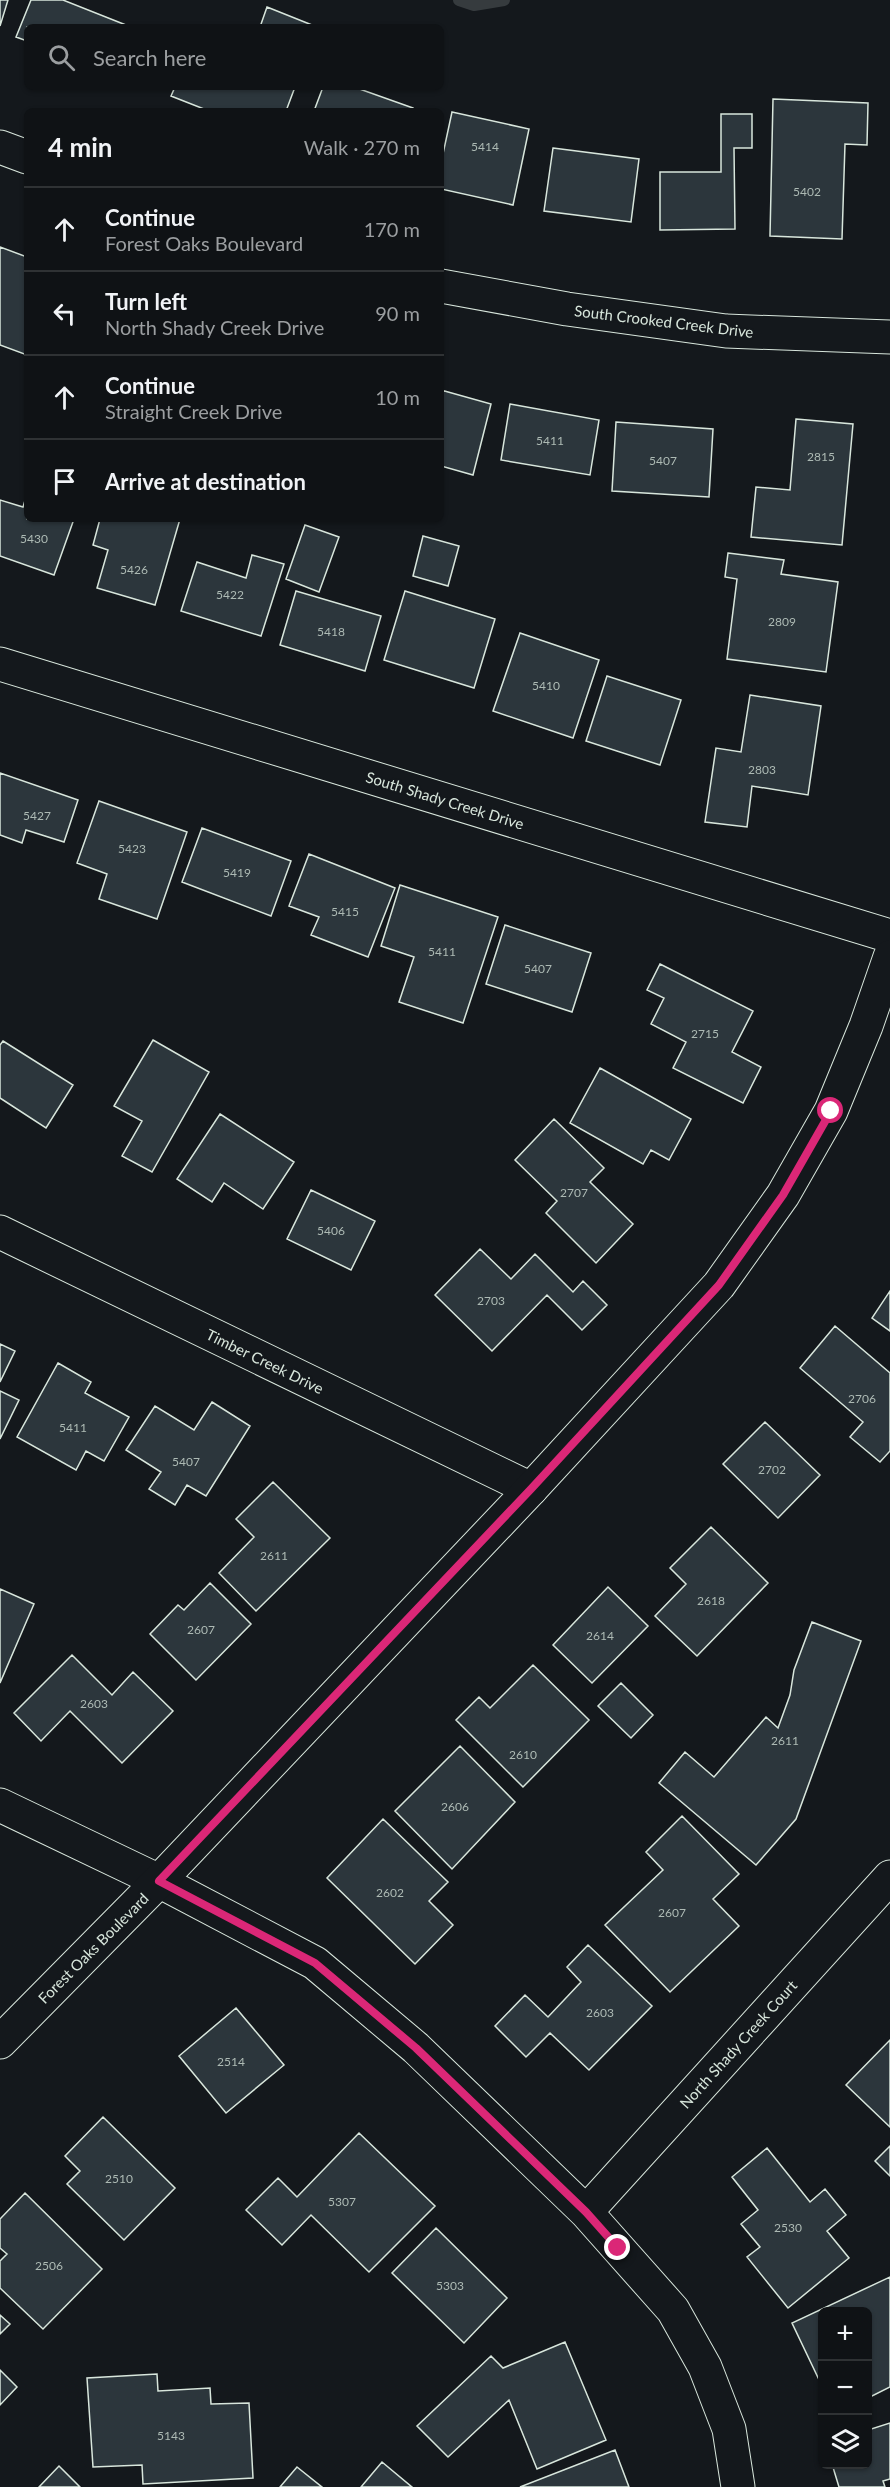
<!DOCTYPE html>
<html lang="en">
<head>
<meta charset="utf-8">
<style>
	:root { --surface:#0f1215; --page:#1d2022; --text:#f1f3f6; --muted:#9b9ea0; --line:#2f3234 }
	body { margin:0; font-family:Lato,sans-serif; background:var(--page); color:var(--text) }
	.controls { position:absolute; right:18px; bottom:18px; display:grid; overflow:hidden; border-radius:9px; box-shadow:0 2px 4px #0004 }
	.controls button { width:54px; height:54px; display:grid; place-items:center; padding:0; border:0; border-bottom:2px solid var(--line); background:var(--surface); color:var(--text); font:30px sans-serif }
	.stop { position:absolute; width:18px; height:18px; margin:-14px; border:4px solid #db2777; border-radius:50%; background:#fff }
	.stop.end { background:#db2777; border-color:#fff; box-shadow:0 2px 6px #0008 }
	.list { margin:0; padding:0; list-style:none }
	h2 { display:flex; justify-content:space-between; align-items:center; height:78px; margin:0; padding:0 24px; font-size:26px }
	h2 small { font-size:20px; font-weight:400; color:var(--muted) }
	.list li { display:grid; grid-template-columns:39px 1fr auto; gap:18px; align-items:center; box-sizing:border-box; height:84px; padding:0 24px; border-top:2px solid var(--line) }
	.list b { display:block; font-size:22px; white-space:nowrap }
	.list p { margin:0; font-size:20px; white-space:nowrap; color:var(--muted) }
	.list em { font-size:20px; font-style:normal; color:var(--muted) }
	.icon { flex:none; width:33px; height:33px; fill:none; stroke:currentColor; stroke-width:2; stroke-linecap:round; stroke-linejoin:round }
	.map { position:relative; flex:none; width:890px; height:2487px; overflow:hidden }
	.search { position:absolute; background:var(--surface); box-shadow:0 2px 4px #0004; left:24px; top:24px; width:420px; height:66px; display:flex; align-items:center; gap:15px; box-sizing:border-box; padding:0 21px; border-radius:9px; color:var(--muted); font-size:22px }
	.panel { position:absolute; background:var(--surface); box-shadow:0 2px 4px #0004; left:24px; top:108px; width:420px; height:414px; border-radius:9px }
	.map>svg:first-child { display:block }
	.lines { fill:none; stroke-linecap:round; stroke-linejoin:round }
	.stream { stroke:#363b3e; stroke-width:12 }
	.building { fill:#2c363c; stroke:#d8e6dc; stroke-width:1.5 }
	.street-casing { stroke:#d8e6dc; stroke-width:35 }
	.secondary-casing { stroke:#d8e6dc; stroke-width:35 }
	.street { stroke:#14181c; stroke-width:33 }
	.secondary { stroke:#14181c; stroke-width:33 }
	.route { stroke:#db2777; stroke-width:8 }
	.labels { text-anchor:middle; dominant-baseline:central; stroke-width:4.5; stroke-linejoin:round; paint-order:stroke }
	.number-label { font-size:12px; fill:#adbab4 }
	.street-label { font-size:15px; fill:#d8e6dc; stroke:#14181c }
</style>
</head>
<body>
<div class="map">
<svg width="890" height="2487" viewBox="0 0 890 2487">
	<rect width="100%" height="100%" fill="#14181c"/>
	<g class="lines">
		<path class="stream" d="M459 0 474 5 504 0"/>
	</g>
	<path class="building" d="M0 0H8L0 26Z
		M31 0H63L131 27H27V41L16 37Z
		M267 7 317 27H260Z
		M175 87H295L286 111H209L171 96Z
		M323 87H354L413 108 412 111H314Z
		M773 99 868 103 867 145 845 144 842 239 770 236Z
		M452 112 529 129 513 205 441 189V163Z
		M721 114H752V148H734L735 229 660 230V172H721Z
		M553 148 639 159 631 222 544 211Z
		M0 247 27 257V355L0 345Z
		M441 390 491 404 473 475 441 466Z
		M510 404 599 420 590 475 501 460Z
		M796 419 853 424 842 545 751 537 756 487 790 490Z
		M616 422 713 429 709 497 612 491Z
		M27 494V519H74L54 575 0 556V500L23 507Z
		M100 519H180L155 605 97 588 108 550 93 545Z
		M305 525 339 537 319 592 286 579Z
		M423 536 459 546 448 586 413 576Z
		M728 553 784 560 781 574 838 582 826 672 727 659 737 579 725 577Z
		M252 555 284 564 261 636 181 611 197 562 246 578Z
		M296 591 381 616 365 671 280 645Z
		M405 591 495 619 474 688 384 660Z
		M520 633 599 660 573 738 493 711Z
		M607 676 681 700 660 765 586 741Z
		M750 695 821 706 808 795 752 786 747 827 705 822 716 748 741 752Z
		M0 773 78 800 64 842 26 830 22 843 0 835Z
		M99 801 187 832 157 919 99 899 107 874 77 863Z
		M202 828 291 861 271 916 182 882Z
		M309 854 395 888 368 957 311 935 319 917 289 906Z
		M400 885 498 917 463 1023 399 1002 414 957 381 946Z
		M505 925 591 953 572 1012 486 984Z
		M660 964 753 1011 732 1052 761 1067 743 1103 673 1068 686 1042 651 1024 664 998 647 990Z
		M153 1040 209 1072 152 1172 122 1156 142 1121 114 1106Z
		M3 1041 73 1085 46 1128 0 1098V1045Z
		M600 1068 691 1119 669 1160 651 1150 643 1164 570 1123Z
		M220 1114 294 1162 263 1209 224 1183 212 1202 177 1179Z
		M554 1119 604 1168 590 1182 633 1224 596 1263 546 1213 557 1201 515 1160Z
		M311 1190 375 1221 351 1270 287 1239Z
		M480 1249 511 1279 535 1254 573 1292 583 1281 607 1305 582 1330 547 1295 492 1351 435 1295Z
		M890 1291V1331L872 1318Z
		M835 1326 890 1373V1451L880 1462 850 1437 863 1422 800 1368Z
		M0 1344 15 1351 0 1382Z
		M58 1363 91 1382 85 1393 129 1417 104 1461 86 1451 76 1470 17 1437Z
		M0 1391 19 1400 0 1439Z
		M212 1402 250 1426 206 1496 187 1485 175 1505 149 1489 161 1472 126 1450 155 1406 194 1430Z
		M765 1422 820 1475 778 1518 723 1464Z
		M273 1482 330 1538 256 1611 219 1573 254 1537 236 1519Z
		M711 1527 768 1583 697 1656 655 1616 686 1584 670 1568Z
		M210 1583 251 1624 196 1680 150 1634 178 1605 184 1610Z
		M608 1587 648 1626 592 1683 553 1645Z
		M0 1589 34 1604 0 1683Z
		M812 1622 861 1641 796 1819 756 1865 659 1783 685 1752 714 1777 766 1717 778 1728 790 1695 794 1670Z
		M72 1655 112 1695 133 1672 173 1711 122 1763 70 1711 41 1741 14 1713Z
		M533 1665 589 1720 523 1787 456 1720 479 1697 490 1708Z
		M621 1683 653 1715 631 1738 598 1706Z
		M460 1746 515 1802 452 1869 395 1811Z
		M682 1816 739 1874 713 1899 739 1926 670 1992 605 1925 663 1870 646 1852Z
		M383 1819 448 1882 429 1901 453 1925 415 1964 327 1878Z
		M588 1945 652 2006 589 2070 550 2033 526 2057 495 2026 525 1995 548 2017 581 1982 567 1967Z
		M236 2008 284 2065 226 2113 179 2056Z
		M890 2040V2127L846 2085Z
		M103 2117 175 2188 124 2240 67 2184 80 2171 65 2156Z
		M359 2133 435 2206 369 2272 311 2215 282 2245 246 2210 278 2178 297 2197Z
		M890 2146V2176L875 2161Z
		M767 2148 810 2202 825 2189 846 2215 827 2231 849 2258 788 2308 747 2257 760 2247 741 2224 758 2210 732 2177Z
		M25 2193 102 2269 43 2329 0 2288V2261L7 2254 0 2248V2219Z
		M436 2228 507 2298 464 2343 392 2273Z
		M890 2277V2387L868 2398V2312H822V2386L792 2323Z
		M0 2315 10 2324 0 2334Z
		M565 2342 606 2440 537 2469 509 2400 448 2457 417 2426 491 2356 503 2368Z
		M0 2370 17 2387 0 2405Z
		M157 2374 158 2391 210 2388 211 2404 249 2403 253 2478 143 2484 142 2465 93 2467 87 2378Z
		M890 2423V2479L883 2481 885 2487H839L832 2464H868V2430Z
		M615 2450 629 2487H520Z
		M382 2462 412 2487H361Z
		M59 2466 80 2487H39Z
		M297 2467 322 2487H280Z"/>
	<g class="lines">
		<defs>
			<path id="street" d="M0 147 27 157
				M441 286 567 309 726 331 890 337
				M0 664 890 936
				M0 1232 531 1489
				M0 1805 159 1881 315 1963 416 2048 586 2212 673 2310 705 2367 729 2429 738 2487
				M586 2212 890 1877"/>
			<path id="secondary" d="M0 2042 159 1881 531 1489 719 1285 783 1195 831 1111 866 1026 890 957"/>
		</defs>
		<use href="#street" class="street-casing"/>
		<use href="#secondary" class="secondary-casing"/>
		<use href="#street" class="street"/>
		<use href="#secondary" class="secondary"/>
	</g>
	<g class="lines">
		<path class="route" d="M618 2248 586 2212 416 2048 315 1963 159 1881 531 1489 719 1285 783 1195 831 1111"/>
	</g>
	<g class="labels">
		<g class="number-label">
			<text x="485" y="146">5414</text>
			<text x="807" y="191">5402</text>
			<text x="550" y="440">5411</text>
			<text x="821" y="456">2815</text>
			<text x="663" y="460">5407</text>
			<text x="34" y="538">5430</text>
			<text x="134" y="569">5426</text>
			<text x="230" y="594">5422</text>
			<text x="782" y="621">2809</text>
			<text x="331" y="631">5418</text>
			<text x="546" y="685">5410</text>
			<text x="762" y="769">2803</text>
			<text x="37" y="815">5427</text>
			<text x="132" y="848">5423</text>
			<text x="237" y="872">5419</text>
			<text x="345" y="911">5415</text>
			<text x="442" y="951">5411</text>
			<text x="538" y="968">5407</text>
			<text x="705" y="1033">2715</text>
			<text x="574" y="1192">2707</text>
			<text x="331" y="1230">5406</text>
			<text x="491" y="1300">2703</text>
			<text x="862" y="1398">2706</text>
			<text x="73" y="1427">5411</text>
			<text x="186" y="1461">5407</text>
			<text x="772" y="1469">2702</text>
			<text x="274" y="1555">2611</text>
			<text x="711" y="1600">2618</text>
			<text x="201" y="1629">2607</text>
			<text x="600" y="1635">2614</text>
			<text x="94" y="1703">2603</text>
			<text x="785" y="1740">2611</text>
			<text x="523" y="1754">2610</text>
			<text x="455" y="1806">2606</text>
			<text x="390" y="1892">2602</text>
			<text x="672" y="1912">2607</text>
			<text x="600" y="2012">2603</text>
			<text x="231" y="2061">2514</text>
			<text x="119" y="2178">2510</text>
			<text x="342" y="2201">5307</text>
			<text x="788" y="2227">2530</text>
			<text x="49" y="2265">2506</text>
			<text x="450" y="2285">5303</text>
			<text x="171" y="2435">5143</text>
		</g>
		<g class="street-label">
			<text transform="translate(664 321) rotate(7)">South Crooked Creek Drive</text>
			<text transform="translate(445 800) rotate(17)">South Shady Creek Drive</text>
			<text transform="translate(265 1361) rotate(26)">Timber Creek Drive</text>
			<text transform="translate(93 1948) rotate(-45)">Forest Oaks Boulevard</text>
			<text transform="translate(738 2044) rotate(-48)">North Shady Creek Court</text>
		</g>
	</g>
</svg>
<div class="controls">
<button>+</button>
<button>−</button>
<button><svg class="icon" aria-label="layers" viewBox="0 0 24 24"><path d="M12 4l9 5-9 5-9-5zM3 14l9 5 9-5"/></svg></button>
</div>
<div class="stop" style="left:831px;top:1111px"></div>
<div class="stop end" style="left:618px;top:2248px"></div>
<div class="search"><svg class="icon" aria-label="search" viewBox="0 0 24 24"><circle cx="10" cy="10" r="6"/><path d="M15 15l6 6"/></svg>Search here</div>
<section class="panel">
<h2>4 min<small>Walk · 270 m</small></h2>
<ul class="list">
<li><svg class="icon" aria-label="ahead" viewBox="0 0 24 24"><path d="M12 20V5M6 11l6-6 6 6"/></svg><div><b>Continue</b><p>Forest Oaks Boulevard</p></div><em>170 m</em></li>
<li><svg class="icon" aria-label="left" viewBox="0 0 24 24"><path d="M17 20v-9H6M10 6l-5 5 5 5"/></svg><div><b>Turn left</b><p>North Shady Creek Drive</p></div><em>90 m</em></li>
<li><svg class="icon" aria-label="ahead" viewBox="0 0 24 24"><path d="M12 20V5M6 11l6-6 6 6"/></svg><div><b>Continue</b><p>Straight Creek Drive</p></div><em>10 m</em></li>
<li><svg class="icon" aria-label="arrive" viewBox="0 0 24 24"><path d="M6 21V4h12l-3 4 3 4H6"/></svg><div><b>Arrive at destination</b></div></li>
</ul>
</section>
</div>
</body>
</html>
